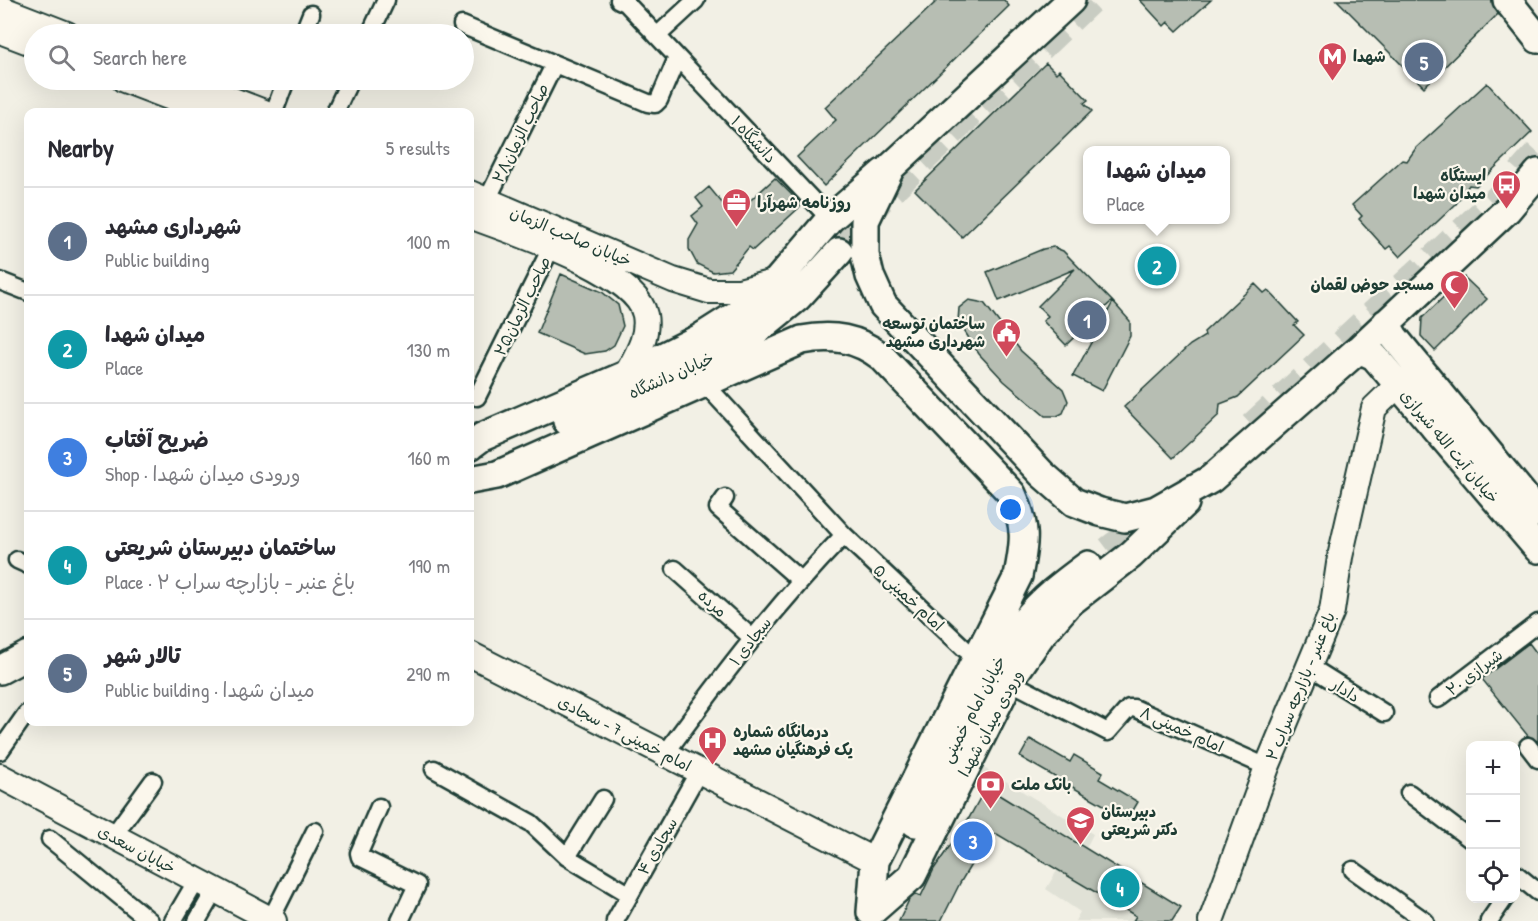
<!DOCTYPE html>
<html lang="en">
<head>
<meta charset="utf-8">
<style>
	:root { --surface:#fff; --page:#f2f2f3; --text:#2b2b33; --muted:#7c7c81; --line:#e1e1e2; --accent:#d1495b }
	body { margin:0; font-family:"Patrick Hand","Playpen Sans Arabic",sans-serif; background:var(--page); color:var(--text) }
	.controls { position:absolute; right:18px; bottom:18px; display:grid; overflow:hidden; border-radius:12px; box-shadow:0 6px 24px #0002 }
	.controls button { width:54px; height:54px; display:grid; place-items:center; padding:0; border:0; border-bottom:2px solid var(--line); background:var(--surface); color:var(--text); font:30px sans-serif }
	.you { position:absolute; left:1011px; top:510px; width:21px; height:21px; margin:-15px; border:4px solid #fff; border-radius:50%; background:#1a73e8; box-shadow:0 0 0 9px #1a73e833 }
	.badge { display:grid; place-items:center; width:39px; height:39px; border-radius:50%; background:var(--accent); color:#fff; font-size:20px; font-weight:700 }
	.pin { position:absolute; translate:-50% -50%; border:3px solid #fff; box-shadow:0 2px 6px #0006 }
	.popup { position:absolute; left:1083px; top:146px; width:147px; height:78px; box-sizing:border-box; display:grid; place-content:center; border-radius:12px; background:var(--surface); filter:drop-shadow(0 2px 4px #0005); font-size:20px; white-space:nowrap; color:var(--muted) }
	.popup b { font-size:22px; color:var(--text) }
	.popup::after { content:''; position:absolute; left:50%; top:100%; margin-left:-12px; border:12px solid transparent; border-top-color:var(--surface) }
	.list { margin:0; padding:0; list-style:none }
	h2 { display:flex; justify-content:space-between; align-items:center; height:78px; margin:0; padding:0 24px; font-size:26px }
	h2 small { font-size:20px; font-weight:400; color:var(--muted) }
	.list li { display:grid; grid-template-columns:39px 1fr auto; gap:18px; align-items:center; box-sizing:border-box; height:108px; padding:0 24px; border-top:2px solid var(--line) }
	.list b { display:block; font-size:22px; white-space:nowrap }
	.list p { margin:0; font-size:20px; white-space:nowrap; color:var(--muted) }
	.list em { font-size:20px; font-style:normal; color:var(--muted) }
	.icon { flex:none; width:33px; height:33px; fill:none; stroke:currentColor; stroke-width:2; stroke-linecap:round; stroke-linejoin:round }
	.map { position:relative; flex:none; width:1538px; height:921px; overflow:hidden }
	.search { position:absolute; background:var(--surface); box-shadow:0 6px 24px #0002; left:24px; top:24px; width:450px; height:66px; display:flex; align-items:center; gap:15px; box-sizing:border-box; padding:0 21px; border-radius:33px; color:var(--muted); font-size:22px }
	.panel { position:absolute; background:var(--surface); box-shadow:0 6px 24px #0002; left:24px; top:108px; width:450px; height:618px; border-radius:12px }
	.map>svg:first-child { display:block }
	.built { fill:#e0e1d6 }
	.building { fill:#b7beb3; stroke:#1f3d34; stroke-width:1.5 }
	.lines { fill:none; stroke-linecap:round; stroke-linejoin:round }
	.primary-tunnel { stroke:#c8ccc2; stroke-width:27; stroke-dasharray:27 14; stroke-linecap:butt }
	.street-casing { stroke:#1f3d34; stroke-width:21 }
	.secondary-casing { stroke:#1f3d34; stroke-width:28 }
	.primary-casing { stroke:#1f3d34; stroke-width:32 }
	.street { stroke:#fbf7ec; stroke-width:16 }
	.secondary { stroke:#fbf7ec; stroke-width:24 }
	.primary { stroke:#fbf7ec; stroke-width:27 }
	.labels { text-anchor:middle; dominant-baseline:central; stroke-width:4.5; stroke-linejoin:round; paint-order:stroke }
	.poi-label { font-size:16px; font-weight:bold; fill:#1f3d34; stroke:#fbf7ec; text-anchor:start }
	.street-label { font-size:16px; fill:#1f3d34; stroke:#fbf7ec }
</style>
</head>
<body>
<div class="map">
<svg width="1538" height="921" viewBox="0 0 1538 921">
	<rect width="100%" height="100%" fill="#f2f0e5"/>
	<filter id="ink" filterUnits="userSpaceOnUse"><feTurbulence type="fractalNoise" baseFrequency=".0167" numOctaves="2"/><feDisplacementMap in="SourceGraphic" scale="12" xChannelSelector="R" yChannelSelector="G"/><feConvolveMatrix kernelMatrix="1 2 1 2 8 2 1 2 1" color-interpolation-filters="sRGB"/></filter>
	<g filter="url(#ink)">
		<path class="built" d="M979 765 1093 834 1086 848 1181 907 1172 921H1075L1080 912 1046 889 1075 841 972 779Z"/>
		<path class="building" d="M938 0H1004L1009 6 824 186 797 157 836 120 825 107Z
			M1140 0H1211L1177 31 1168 22 1164 26Z
			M1337 0H1492L1498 14 1424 87Z
			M1046 63 1056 73 1059 70 1088 100 1084 103 1092 111 962 237 915 190Z
			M1487 83 1532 132 1476 186 1469 185 1456 204 1400 257 1390 246 1386 249 1359 219 1362 216 1352 205 1402 160 1407 161 1416 148Z
			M775 178 802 205 753 250 749 247 730 270 713 272 697 264 689 249V240L698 224 692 216 703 207 696 198 709 187 723 204 733 195 743 207Z
			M1053 247 1063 251 1112 301 1066 345 1043 321 1048 316 1038 306 1075 269 999 301 987 272 1043 249Z
			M561 274 602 292 618 305 623 326 614 345 605 351 585 354 537 333Z
			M1464 277 1487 299 1435 351 1421 336 1422 318Z
			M1255 284 1264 293 1268 290 1298 322 1294 325 1304 335 1238 397 1220 404 1219 415 1173 458 1124 407 1190 345 1205 336 1204 332Z
			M969 300 984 303 1021 351 1063 389 1068 401 1063 413 1057 416H1045L1004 381 979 354 958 321 959 308Z
			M1113 302 1130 321V336L1102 391 1073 376Z
			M1529 643 1538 655V742L1528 736 1482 679Z
			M1030 739 1070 762 1074 755 1103 772 1099 779 1138 802 1128 819 1020 757Z
			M986 787 1181 907 1172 921H1133L1136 916 997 834 988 836 960 883 941 921H899L909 900 916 894 921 896 934 869 969 818Z"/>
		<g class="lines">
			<path class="primary-tunnel" d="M839 252 879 202 1091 0
				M1252 426 1497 199 1538 153
				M1108 550 1165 507"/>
			<defs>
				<path id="street" d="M619 0 626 3 830 219
					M462 25 648 103 655 104 659 100 677 58
					M303 34 311 14
					M370 34 386 0
					M657 36 696 0
					M274 112 286 80
					M335 112 350 80
					M487 200 554 65
					M0 281 28 292
					M705 384 844 535 965 649 976 657
					M477 397 551 248
					M725 498 718 508 800 580
					M17 560 28 565
					M675 569 751 637
					M1309 666 1384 713
					M1009 681 1108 732 1129 708H1134L1267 767
					M1438 699 1538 623
					M1528 746 1538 759
					M0 751 26 714
					M665 754C723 675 776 605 844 535
					M434 769 531 823 567 857 629 894
					M1409 793 1470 839
					M379 807 359 853 360 857 417 885 400 921
					M113 836 153 781
					M50 839 150 921
					M567 857 603 799
					M1353 870 1425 921
					M1516 874 1538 892
					M271 919 315 831
					M173 921 197 880
					M197 921 215 890
					M615 921 699 771
					M1489 921 1505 898"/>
				<path id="secondary" d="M0 8 67 34
					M0 31 34 44
					M124 80 208 112
					M181 80 264 112
					M470 193 673 280 709 291H739L777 281
					M470 216C509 231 637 271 645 315 649 337 636 356 626 375
					M470 654 875 861
					M0 776 274 921
					M1211 921 1267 767 1332 611 1340 557 1374 408 1398 385"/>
				<path id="primary" d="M1071 0 891 167 865 221V255L870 276 883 305 1042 474 1074 502 1100 512 1125 518 1156 510 1211 479 1359 349 1507 210 1538 173
					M1507 0 1538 39
					M1386 323 1394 337 1538 513
					M1359 349 1374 356 1538 549
					M567 421 739 345 798 297 839 252
					M470 446 482 437 626 375 700 338 741 312 777 281 830 219 883 173
					M470 480 497 475 802 340C833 334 857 338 882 357L1012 494C1027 527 1025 541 1018 576L875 861 871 912
					M0 670 28 655
					M915 823C948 756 977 681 1024 622 1042 599 1065 582 1088 565
					M871 912 912 876 1009 681 1041 635 1069 603 1131 555 1185 503"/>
			</defs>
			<use href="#street" class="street-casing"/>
			<use href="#secondary" class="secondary-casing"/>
			<use href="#primary" class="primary-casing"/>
			<use href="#street" class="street"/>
			<use href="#secondary" class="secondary"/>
			<use href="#primary" class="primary"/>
		</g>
	</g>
	<defs>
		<symbol id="metro-pin" viewBox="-11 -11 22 30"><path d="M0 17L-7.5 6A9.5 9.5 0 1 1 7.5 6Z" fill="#d1495b" stroke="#fbf7ec"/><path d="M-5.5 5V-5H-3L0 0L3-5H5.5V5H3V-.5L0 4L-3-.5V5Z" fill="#fff"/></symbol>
		<symbol id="bus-pin" viewBox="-11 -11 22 30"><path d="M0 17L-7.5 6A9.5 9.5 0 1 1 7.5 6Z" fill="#d1495b" stroke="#fbf7ec"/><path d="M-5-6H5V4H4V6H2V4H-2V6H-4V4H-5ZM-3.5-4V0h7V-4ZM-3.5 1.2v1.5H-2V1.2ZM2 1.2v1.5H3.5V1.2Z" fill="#fff"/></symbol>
		<symbol id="office-pin" viewBox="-11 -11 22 30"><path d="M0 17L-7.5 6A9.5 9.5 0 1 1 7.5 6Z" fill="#d1495b" stroke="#fbf7ec"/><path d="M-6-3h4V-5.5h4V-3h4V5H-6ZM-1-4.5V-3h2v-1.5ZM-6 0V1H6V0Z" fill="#fff"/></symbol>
		<symbol id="mosque-pin" viewBox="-11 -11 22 30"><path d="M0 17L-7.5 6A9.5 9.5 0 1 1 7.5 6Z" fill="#d1495b" stroke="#fbf7ec"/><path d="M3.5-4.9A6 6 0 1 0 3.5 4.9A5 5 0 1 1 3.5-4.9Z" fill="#fff"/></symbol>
		<symbol id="civic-pin" viewBox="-11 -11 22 30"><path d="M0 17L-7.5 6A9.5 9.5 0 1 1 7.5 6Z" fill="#d1495b" stroke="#fbf7ec"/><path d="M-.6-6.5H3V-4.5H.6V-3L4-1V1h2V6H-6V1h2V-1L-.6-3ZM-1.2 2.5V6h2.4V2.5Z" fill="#fff"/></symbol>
		<symbol id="hospital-pin" viewBox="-11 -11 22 30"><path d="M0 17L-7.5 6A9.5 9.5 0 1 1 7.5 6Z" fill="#d1495b" stroke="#fbf7ec"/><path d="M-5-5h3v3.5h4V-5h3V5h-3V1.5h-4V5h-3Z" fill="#fff"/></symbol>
		<symbol id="bank-pin" viewBox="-11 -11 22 30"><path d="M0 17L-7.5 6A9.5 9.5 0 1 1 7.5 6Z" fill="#d1495b" stroke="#fbf7ec"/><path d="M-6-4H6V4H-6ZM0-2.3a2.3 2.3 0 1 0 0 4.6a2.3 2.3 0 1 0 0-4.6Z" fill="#fff"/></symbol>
		<symbol id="school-pin" viewBox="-11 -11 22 30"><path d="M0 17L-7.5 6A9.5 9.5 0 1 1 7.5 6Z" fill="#d1495b" stroke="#fbf7ec"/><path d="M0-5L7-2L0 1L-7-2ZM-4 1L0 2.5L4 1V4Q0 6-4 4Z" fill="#fff"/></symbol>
	</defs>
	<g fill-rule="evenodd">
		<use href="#metro-pin" x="1316" y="40" width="33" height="45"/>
		<use href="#bus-pin" x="1490" y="168" width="33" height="45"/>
		<use href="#office-pin" x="720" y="186" width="33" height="45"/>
		<use href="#mosque-pin" x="1438" y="268" width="33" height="45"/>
		<use href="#civic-pin" x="990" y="316" width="33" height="45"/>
		<use href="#hospital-pin" x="696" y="724" width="33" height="45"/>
		<use href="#bank-pin" x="974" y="768" width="33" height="45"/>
		<use href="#school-pin" x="1064" y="804" width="33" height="45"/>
	</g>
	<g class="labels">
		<g class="poi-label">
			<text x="1353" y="56">شهدا</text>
			<text x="1486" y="175" text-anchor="end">ایستگاه<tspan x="1486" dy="18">میدان شهدا</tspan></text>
			<text x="757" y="202">روزنامه شهرآرا</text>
			<text x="1434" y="284" text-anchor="end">مسجد حوض لقمان</text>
			<text x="985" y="323" text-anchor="end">ساختمان توسعه<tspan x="985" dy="18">شهرداری مشهد</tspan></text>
			<text x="733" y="731">درمانگاه شماره<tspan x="733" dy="18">یک فرهنگیان مشهد</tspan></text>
			<text x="1011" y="784">بانک ملت</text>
			<text x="1101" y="811">دبیرستان<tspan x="1101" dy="18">دکتر شریعتی</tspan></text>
		</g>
		<g class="street-label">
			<text transform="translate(520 133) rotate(-64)">صاحب الزمان۲۸</text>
			<text transform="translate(754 139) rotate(47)">دانشگاه ۱</text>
			<text transform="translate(571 236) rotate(23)">خیابان صاحب الزمان</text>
			<text transform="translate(522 306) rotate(-64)">صاحب الزمان۲۵</text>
			<text transform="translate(671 375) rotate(-24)">خیابان دانشگاه</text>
			<text transform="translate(1450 446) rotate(50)">خیابان آیت الله شیرازی</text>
			<text transform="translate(909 597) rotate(43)">امام خمینی ۵</text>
			<text transform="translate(713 603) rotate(42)">مرده</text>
			<text transform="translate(750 641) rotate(-52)">سجادی ۱</text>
			<text transform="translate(1474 672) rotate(-37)">شیرازی ۲۰</text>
			<text transform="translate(1300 686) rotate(-68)">باغ عنبر - بازارچه سراب ۲</text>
			<text transform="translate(1346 690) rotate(32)">دادار</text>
			<text transform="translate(973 709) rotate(-62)">خیابان امام خمینی</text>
			<text transform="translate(990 723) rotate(-62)">ورودی میدان شهدا</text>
			<text transform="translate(1182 729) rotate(24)">امام خمینی ۸</text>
			<text transform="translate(625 733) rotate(27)">امام خمینی 7 - سجادی</text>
			<text transform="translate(657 846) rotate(-60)">سجادی ۴</text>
			<text transform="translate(137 849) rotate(28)">خیابان سعدی</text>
		</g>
	</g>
</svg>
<div class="controls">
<button>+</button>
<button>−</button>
<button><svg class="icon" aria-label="locate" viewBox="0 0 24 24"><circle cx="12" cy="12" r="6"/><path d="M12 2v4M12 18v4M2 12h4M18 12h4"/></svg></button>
</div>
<div class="you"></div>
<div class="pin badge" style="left:1087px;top:320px;background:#5c6f8a">1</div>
<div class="pin badge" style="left:1157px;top:266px;background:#0f9aa8">2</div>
<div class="popup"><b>میدان شهدا</b>Place</div>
<div class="pin badge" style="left:973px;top:841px;background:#3f7fe0">3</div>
<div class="pin badge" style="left:1120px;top:888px;background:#0f9aa8">4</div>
<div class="pin badge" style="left:1424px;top:62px;background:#5c6f8a">5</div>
<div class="search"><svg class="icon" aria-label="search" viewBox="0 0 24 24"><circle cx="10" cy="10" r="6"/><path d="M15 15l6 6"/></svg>Search here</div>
<section class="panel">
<h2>Nearby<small>5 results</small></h2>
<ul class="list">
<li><span class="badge" style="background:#5c6f8a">1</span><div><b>شهرداری مشهد</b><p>Public building</p></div><em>100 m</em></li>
<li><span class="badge" style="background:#0f9aa8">2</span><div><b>میدان شهدا</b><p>Place</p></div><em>130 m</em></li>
<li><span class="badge" style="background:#3f7fe0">3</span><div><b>ضریح آفتاب</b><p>Shop · ورودی میدان شهدا</p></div><em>160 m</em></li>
<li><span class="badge" style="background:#0f9aa8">4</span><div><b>ساختمان دبیرستان شریعتی</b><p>Place · باغ عنبر - بازارچه سراب ۲</p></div><em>190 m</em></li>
<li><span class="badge" style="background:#5c6f8a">5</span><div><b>تالار شهر</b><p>Public building · میدان شهدا</p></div><em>290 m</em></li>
</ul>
</section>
</div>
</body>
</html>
